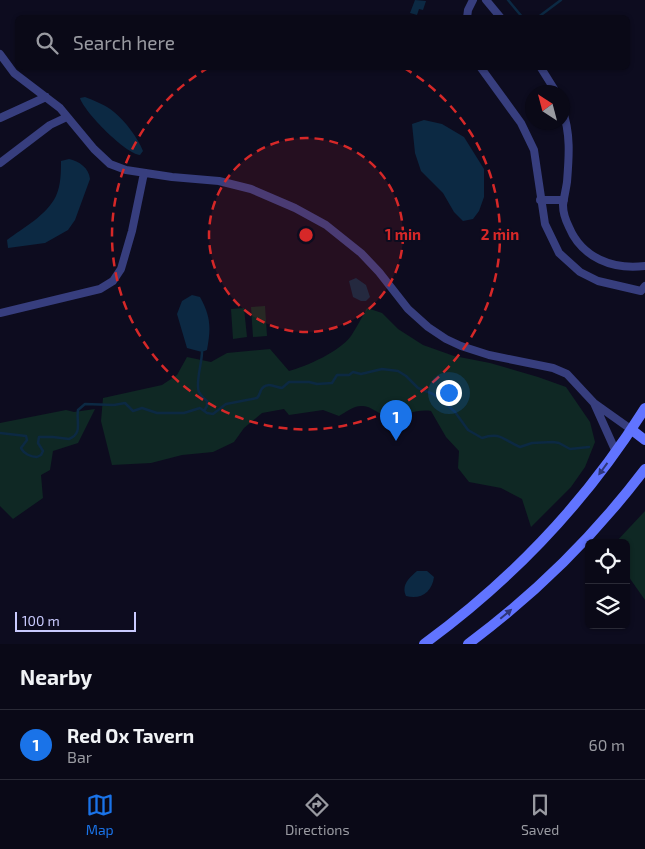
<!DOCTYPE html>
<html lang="en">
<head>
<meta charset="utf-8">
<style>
	:root { --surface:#0a0917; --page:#181724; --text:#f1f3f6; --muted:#999aa1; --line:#2a2a36; --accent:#1a73e8 }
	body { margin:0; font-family:"Exo 2",sans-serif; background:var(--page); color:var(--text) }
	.controls { position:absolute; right:15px; bottom:15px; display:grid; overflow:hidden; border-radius:8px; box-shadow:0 1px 4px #0004 }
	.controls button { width:45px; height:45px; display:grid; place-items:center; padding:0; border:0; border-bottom:1px solid var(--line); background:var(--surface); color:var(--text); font:25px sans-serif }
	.compass { position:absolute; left:525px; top:85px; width:45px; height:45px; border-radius:50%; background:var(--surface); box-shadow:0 1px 4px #0004; rotate:324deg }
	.scale { position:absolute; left:15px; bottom:12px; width:121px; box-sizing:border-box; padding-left:5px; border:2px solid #cacbff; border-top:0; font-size:14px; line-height:18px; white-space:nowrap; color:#cacbff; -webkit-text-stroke:4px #0d0c1f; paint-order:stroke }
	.you { position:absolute; left:448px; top:392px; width:18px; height:18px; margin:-12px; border:4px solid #fff; border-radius:50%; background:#1a73e8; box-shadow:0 0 0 8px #1a73e833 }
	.badge { display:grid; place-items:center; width:32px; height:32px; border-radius:50%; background:var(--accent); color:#fff; font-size:16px; font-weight:700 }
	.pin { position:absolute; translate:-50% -41px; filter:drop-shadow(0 1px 2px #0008) }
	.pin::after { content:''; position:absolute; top:26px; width:18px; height:15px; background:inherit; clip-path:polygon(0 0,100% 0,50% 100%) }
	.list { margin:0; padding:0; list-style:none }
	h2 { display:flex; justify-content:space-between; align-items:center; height:65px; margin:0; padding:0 20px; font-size:21px }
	h2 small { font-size:16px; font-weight:400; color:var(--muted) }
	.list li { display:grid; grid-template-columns:32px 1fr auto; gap:15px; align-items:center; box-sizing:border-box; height:70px; padding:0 20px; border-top:1px solid var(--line) }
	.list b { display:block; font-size:19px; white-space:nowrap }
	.list p { margin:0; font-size:16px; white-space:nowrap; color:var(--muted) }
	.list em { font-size:16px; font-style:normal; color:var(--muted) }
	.icon { flex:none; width:28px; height:28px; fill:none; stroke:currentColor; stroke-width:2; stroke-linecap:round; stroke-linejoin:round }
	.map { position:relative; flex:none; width:645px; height:644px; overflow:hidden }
	.search { position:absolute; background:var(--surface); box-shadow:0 1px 4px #0004; left:15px; right:15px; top:15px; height:55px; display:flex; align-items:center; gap:12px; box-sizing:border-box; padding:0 18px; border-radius:8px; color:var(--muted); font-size:19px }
	.sheet { height:135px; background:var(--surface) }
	nav { display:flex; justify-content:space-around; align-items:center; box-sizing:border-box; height:70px; border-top:1px solid var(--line); background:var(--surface); font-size:14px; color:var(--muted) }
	nav a { display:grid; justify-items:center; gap:2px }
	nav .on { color:var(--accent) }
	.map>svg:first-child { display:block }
	.green { fill:#0f2824 }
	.water { fill:#0c2943 }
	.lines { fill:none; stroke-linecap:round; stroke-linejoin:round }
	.stream { stroke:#0c2943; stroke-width:2.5 }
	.street { stroke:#373e7e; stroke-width:8 }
	.secondary { stroke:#6174ff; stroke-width:10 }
	.oneway { fill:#2f3679 }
	.ring { fill:none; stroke:#d62828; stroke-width:2.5; stroke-dasharray:9 6 }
	.centre { fill:#d62828; stroke:#0d0c1f; stroke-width:2.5 }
	.ring-label { font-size:15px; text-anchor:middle; font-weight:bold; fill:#d62828; stroke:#0d0c1f; stroke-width:4; stroke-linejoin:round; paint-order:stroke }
</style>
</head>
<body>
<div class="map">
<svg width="645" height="644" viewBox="0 0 645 644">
	<rect width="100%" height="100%" fill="#0d0c1f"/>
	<path class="green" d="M265 306 267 336 253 337 251 307Z
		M244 308 247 337 233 339 231 309Z
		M367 308 382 313 398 329 423 345 454 356 490 363 538 377 566 387 590 422 595 442 585 467 571 487 531 527 522 499 501 488 469 482 458 468 459 451 446 437 431 411C417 409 406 415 392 416 380 417 372 406 363 406 354 405 346 412 339 416L323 410 289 415 284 409 262 413 244 428 234 442 213 452 182 455 151 463 112 465 101 421 103 398 162 385 177 375 187 357 211 362 227 353 270 349 289 371C307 366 339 352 351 336 357 327 362 317 367 308Z
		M95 409 78 443 53 451 50 470 41 475 43 498 13 519 0 506V423L66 410 74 412Z
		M645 511V600L626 573V543H615Z"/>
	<path class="water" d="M415 0 426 1 423 10 419 9 417 15 410 13Z
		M85 97C95 101 106 105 114 112 125 121 138 138 143 151L140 155C126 154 84 112 80 98Z
		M424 120 442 124 464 137 484 169V197L479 211 473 219 463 221 454 212 443 193 421 171 415 153 412 124Z
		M69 159C79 161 89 168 90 179L75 220 68 230 45 243 8 248 7 240C23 228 47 215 56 196 61 185 61 172 61 161Z
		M356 278 366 285 370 297 366 301H361L353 297 349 281Z
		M192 295 200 297C211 317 211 328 207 350L202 352 187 348 177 314 182 301Z
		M417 571H427L434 577C432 592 421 600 406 596 401 585 409 578 417 571Z"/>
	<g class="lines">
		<path class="stream" d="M508 0 523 18
			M537 18 561 0
			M202 352C202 363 195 384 199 392 201 396 204 398 207 401V406L204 411
			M0 433 26 436 27 440 21 448C24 454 31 457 37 457L41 455 43 451 38 443 39 437H53L69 439C83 433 76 423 78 410L85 404 114 405 125 403 133 411 142 408 157 413H184L200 408 207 413 213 414 226 404 257 398C259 396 260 393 261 390 266 381 275 387 282 388L289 382H309L317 384 332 383 337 375H349L353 372 361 374 382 369 398 371 406 376 418 388 433 394 442 400 455 412 468 430 482 438C501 431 504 441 520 447L532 443 553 442 559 443 570 449 589 447"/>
		<path class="street" d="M486 0 501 18
			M467 18 468 10 473 0
			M0 54 14 73 60 108 94 149 110 164 126 170 172 177 219 181 251 189 295 208 326 225 361 253 379 272 408 309 428 327 446 339 461 346 489 355 553 368 567 374 594 403 632 430
			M481 68 521 123 534 150 545 224 559 253 580 272 598 281 641 291 645 286
			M541 68 556 92
			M562 109C571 133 569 157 567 182 566 189 564 197 563 205 563 212 566 221 569 227 582 258 613 270 645 266
			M0 118 46 97
			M0 163 50 125 67 117
			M540 200H564
			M0 313 100 289 113 281 121 269 132 231 144 173
			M594 403 616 452"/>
		<path class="secondary" d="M632 430 645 440
			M424 644C513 579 587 501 645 408
			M468 644C534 595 595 535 645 469"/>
	</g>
	<defs><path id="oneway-solid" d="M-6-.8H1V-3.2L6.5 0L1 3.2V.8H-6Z" transform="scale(1.25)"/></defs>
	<g class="oneway">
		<use href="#oneway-solid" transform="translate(603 469) rotate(126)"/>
		<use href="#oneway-solid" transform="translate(506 614) rotate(-40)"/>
	</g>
	<circle cx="306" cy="235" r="97" fill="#d62828" fill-opacity=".12"/>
	<g class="ring">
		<circle cx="306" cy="235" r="97"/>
		<path d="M404 68A194 194 0 1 1 208 68"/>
	</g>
	<circle cx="306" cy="235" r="8" class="centre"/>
	<g class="ring-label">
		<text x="403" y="240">1 min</text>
		<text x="500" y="240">2 min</text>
	</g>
</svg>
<div class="controls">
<button><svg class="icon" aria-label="locate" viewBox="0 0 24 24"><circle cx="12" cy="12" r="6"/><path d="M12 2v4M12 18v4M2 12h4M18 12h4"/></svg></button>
<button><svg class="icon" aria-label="layers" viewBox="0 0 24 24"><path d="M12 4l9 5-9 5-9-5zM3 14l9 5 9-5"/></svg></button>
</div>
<svg class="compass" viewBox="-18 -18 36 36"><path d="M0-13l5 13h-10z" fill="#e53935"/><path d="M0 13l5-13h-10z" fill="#999aa1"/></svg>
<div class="scale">100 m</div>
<div class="you"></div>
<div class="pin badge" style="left:396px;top:441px">1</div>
<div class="search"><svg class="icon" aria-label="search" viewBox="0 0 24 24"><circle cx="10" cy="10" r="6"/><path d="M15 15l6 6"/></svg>Search here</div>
</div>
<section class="sheet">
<h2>Nearby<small></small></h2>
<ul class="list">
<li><span class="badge">1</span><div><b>Red Ox Tavern</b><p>Bar</p></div><em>60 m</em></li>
</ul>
</section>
<nav>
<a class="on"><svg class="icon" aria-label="map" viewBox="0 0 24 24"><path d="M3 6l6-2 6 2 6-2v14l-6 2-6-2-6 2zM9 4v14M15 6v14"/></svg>Map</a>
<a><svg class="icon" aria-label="directions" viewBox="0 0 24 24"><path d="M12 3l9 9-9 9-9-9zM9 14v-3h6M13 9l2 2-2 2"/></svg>Directions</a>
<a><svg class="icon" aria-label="saved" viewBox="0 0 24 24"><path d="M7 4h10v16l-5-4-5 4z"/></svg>Saved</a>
</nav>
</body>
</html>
